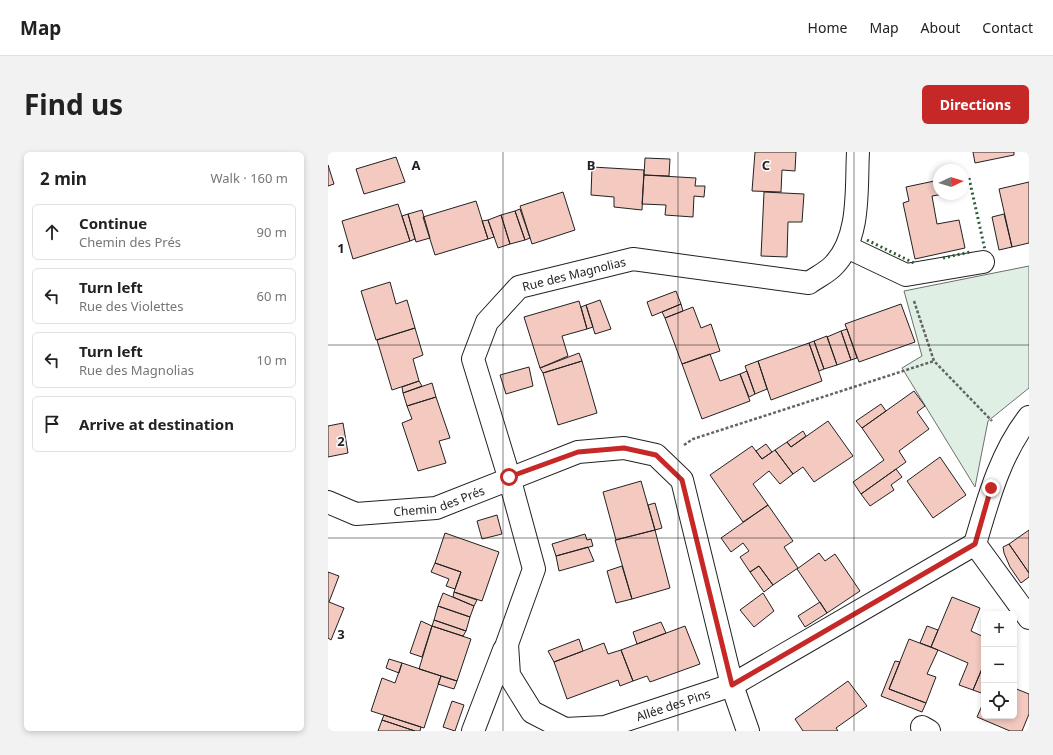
<!DOCTYPE html>
<html lang="en">
<head>
<meta charset="utf-8">
<style>
	:root { --surface:#fff; --page:#f2f2f2; --text:#222; --muted:#767676; --line:#e0e0e0; --accent:#c62828 }
	body { margin:0; font-family:"Noto Sans",sans-serif; background:var(--page); color:var(--text) }
	.controls { position:absolute; right:12px; bottom:12px; display:grid; overflow:hidden; border-radius:6px; box-shadow:0 2px 6px #0003 }
	.controls button { width:36px; height:36px; display:grid; place-items:center; padding:0; border:0; border-bottom:1px solid var(--line); background:var(--surface); color:var(--text); font:20px sans-serif }
	.compass { position:absolute; left:605px; top:12px; width:36px; height:36px; border-radius:50%; background:var(--surface); box-shadow:0 2px 6px #0003; rotate:86deg }
	.stop { position:absolute; width:12px; height:12px; margin:-9px; border:3px solid #c62828; border-radius:50%; background:#fff }
	.stop.end { background:#c62828; border-color:#fff; box-shadow:0 1px 4px #0008 }
	.list { margin:0; padding:0; list-style:none }
	h2 { display:flex; justify-content:space-between; align-items:center; height:52px; margin:0; padding:0 16px; font-size:17px }
	h2 small { font-size:13px; font-weight:400; color:var(--muted) }
	.list li { display:grid; grid-template-columns:26px 1fr auto; gap:12px; align-items:center; box-sizing:border-box; height:56px; margin:0 8px 8px; padding:0 8px; border:1px solid var(--line); border-radius:6px }
	.list b { display:block; font-size:15px; white-space:nowrap }
	.list p { margin:0; font-size:13px; white-space:nowrap; color:var(--muted) }
	.list em { font-size:13px; font-style:normal; color:var(--muted) }
	.icon { flex:none; width:22px; height:22px; fill:none; stroke:currentColor; stroke-width:2; stroke-linecap:round; stroke-linejoin:round }
	.map { position:relative; flex:none; width:701px; height:579px; overflow:hidden; border-radius:6px }
	header { display:flex; align-items:center; gap:24px; box-sizing:border-box; height:56px; padding:0 20px; background:var(--surface); border-bottom:1px solid var(--line) }
	header strong { font-size:19px }
	nav { display:flex; gap:22px; margin-inline-start:auto; font-size:14px }
	.intro { display:flex; align-items:center; justify-content:space-between; box-sizing:border-box; height:96px; padding:0 24px }
	h1 { margin:0; font-size:28px }
	.button { padding:10px 18px; border-radius:6px; background:var(--accent); color:#fff; font-size:14px; font-weight:700 }
	main { display:flex; gap:24px; padding:0 24px }
	aside { flex:1; background:var(--surface); border-radius:6px; box-shadow:0 2px 6px #0003 }
	.map>svg:first-child { display:block }
	.green { fill:#e0efe3; stroke:#6f6f6f }
	.building { fill:#f3c9c0; stroke:#222 }
	.lines { fill:none; stroke-linecap:round; stroke-linejoin:round }
	.minor-casing { stroke:#222; stroke-width:24 }
	.path { stroke:#646464; stroke-width:2.5; stroke-dasharray:3 2; stroke-linecap:butt }
	.minor { stroke:#fff; stroke-width:22 }
	.hedge { stroke:#2f5e38; stroke-width:3; stroke-dasharray:2 3; stroke-linecap:butt }
	.route { stroke:#c62828; stroke-width:5 }
	.grid { fill:none; stroke:#222; stroke-width:1; stroke-opacity:0.55 }
	.labels { text-anchor:middle; dominant-baseline:central; stroke-width:3; stroke-linejoin:round; paint-order:stroke }
	.street-label { font-size:12px; fill:#222; stroke:#fff }
	.grid-label { font-size:13px; text-anchor:middle; font-weight:bold; fill:#222; stroke:#fff; stroke-width:3; stroke-linejoin:round; paint-order:stroke }
</style>
</head>
<body>
<header>
<strong>Map</strong>
<nav><a>Home</a><a>Map</a><a>About</a><a>Contact</a></nav>
</header>
<div class="intro"><h1>Find us</h1><a class="button">Directions</a></div>
<main>
<aside>
<h2>2 min<small>Walk · 160 m</small></h2>
<ul class="list">
<li><svg class="icon" aria-label="ahead" viewBox="0 0 24 24"><path d="M12 20V5M6 11l6-6 6 6"/></svg><div><b>Continue</b><p>Chemin des Prés</p></div><em>90 m</em></li>
<li><svg class="icon" aria-label="left" viewBox="0 0 24 24"><path d="M17 20v-9H6M10 6l-5 5 5 5"/></svg><div><b>Turn left</b><p>Rue des Violettes</p></div><em>60 m</em></li>
<li><svg class="icon" aria-label="left" viewBox="0 0 24 24"><path d="M17 20v-9H6M10 6l-5 5 5 5"/></svg><div><b>Turn left</b><p>Rue des Magnolias</p></div><em>10 m</em></li>
<li><svg class="icon" aria-label="arrive" viewBox="0 0 24 24"><path d="M6 21V4h12l-3 4 3 4H6"/></svg><div><b>Arrive at destination</b></div></li>
</ul>
</aside>
<div class="map">
<svg width="701" height="579" viewBox="0 0 701 579">
	<rect width="100%" height="100%" fill="#fff"/>
	<path class="green" d="M701 114V236L660 269 647 335 574 216 594 204 576 139Z"/>
	<path class="building" d="M427 0H468L467 19 454 18 453 40 424 39Z
		M645 0H686V3L647 11Z
		M68 5 77 30 36 42 28 17Z
		M317 6 342 7 341 24 316 23Z
		M0 13 6 32 0 34Z
		M264 15 316 18 314 58 286 55V45L263 43Z
		M316 23 368 26 367 34H377L376 45 366 44 365 65 337 63 338 53 314 52Z
		M611 28V42H616L604 44 609 72 631 68 637 96 587 107 575 51 581 49 578 35Z
		M701 30V91L684 95 671 37Z
		M235 40 247 78 204 92 192 54Z
		M436 40 476 42 474 70H460L459 105 433 104Z
		M148 49 160 87 107 103 95 65Z
		M70 52 82 89 25 107 14 69Z
		M192 57 202 86 197 88 187 59Z
		M94 58 102 86 88 90 80 62Z
		M187 59 197 88 182 92 173 63Z
		M80 62 87 87 82 89 74 64Z
		M676 62 684 95 671 98 664 65Z
		M173 63 182 92 170 96 160 68Z
		M160 68 166 85 160 87 154 69Z
		M62 130 68 152 79 148 87 176 48 188 33 139Z
		M348 139 353 152 324 164 319 150Z
		M272 148 283 177 267 182 258 153Z
		M251 149 259 177 234 184 240 204 212 216 196 165Z
		M353 152 355 159 337 166 334 160Z
		M573 152 587 190 531 210 517 172Z
		M258 153 265 175 259 177 253 155Z
		M365 155 373 176 383 172 392 199 354 212 337 166Z
		M87 176 95 203 85 207 91 229 64 238 49 188Z
		M519 177 529 206 523 208 513 179Z
		M513 179 523 208 509 213 499 185Z
		M499 184 509 213 496 217 486 189Z
		M486 189 496 217 491 219 481 191Z
		M481 191 494 229 443 248 430 209Z
		M251 201 254 209 215 221 212 216Z
		M382 202 392 229 412 222 422 249 374 267 354 212Z
		M254 209 269 261 230 273 215 221Z
		M430 209 439 237 427 242 417 214Z
		M201 215 205 234 178 242 172 223Z
		M419 219 427 242 421 245 412 222Z
		M91 229 94 234 75 241 74 235Z
		M104 231 108 245 79 254 75 241Z
		M586 239 597 254 589 260 601 277 571 299 578 310 533 342 525 330 556 308 534 276Z
		M108 245 122 286 111 289 118 311 90 319 74 271 84 267 79 254Z
		M553 252 558 259 534 276 528 269Z
		M500 269 525 304 486 330 475 315 465 322 447 298 459 290 463 295Z
		M15 271 20 301 0 305V274Z
		M475 279 478 284 463 295 459 290Z
		M438 292 444 300 434 307 428 299Z
		M424 294 434 307 447 298 465 322 452 332 441 319 425 332 440 353 415 370 382 323Z
		M612 305 638 343 605 366 579 329Z
		M568 317 574 325 563 333 566 338 542 354 533 342Z
		M313 329 327 378 288 388 275 340Z
		M327 351 334 376 327 378 320 353Z
		M440 353 465 389 456 395 470 416 445 433 431 414 422 420 412 405 421 399 415 391 403 400 393 386Z
		M169 363 174 382 154 387 149 369Z
		M327 378 342 436 304 447 287 388Z
		M701 378V421L681 392Z
		M117 381 171 400 154 449 126 440 133 420 107 411Z
		M257 382 259 388 263 387 265 394 228 404 224 392Z
		M681 392 701 421V425L693 431 682 415 676 401 675 395Z
		M260 395 266 409 231 419 228 404Z
		M491 401 497 409 507 402 532 439 499 461 469 417Z
		M107 411 133 420 127 437 118 434 121 427 103 420Z
		M294 414 304 447 288 451 279 419Z
		M431 414 445 433 436 440 422 420Z
		M0 420 11 424 1 450 16 456 3 488 0 486Z
		M126 440 149 448 146 454 125 445Z
		M115 441 146 454 142 465 110 454Z
		M435 441 446 459 426 475 412 458Z
		M624 445 652 456 643 479 656 485V512L645 538 631 533 640 511 603 495Z
		M492 450 499 461 477 475 470 464Z
		M110 454 142 465 138 479 106 468Z
		M106 468 138 479 135 484 104 474Z
		M93 469 104 474 94 505 82 501Z
		M333 470 338 481 309 492 305 480Z
		M104 474 143 487 129 529 91 517Z
		M357 474 372 512 322 530 319 524 305 529 293 498Z
		M599 474 610 478 603 495 592 491Z
		M251 487 255 499 226 510 220 499Z
		M581 487 610 498 599 522 608 525 598 551 561 537Z
		M276 491 280 502 293 498 305 529 292 534 290 528 239 547 226 510Z
		M61 507 74 511 71 521 58 516Z
		M567 509 572 510 561 537 598 551 594 560 553 544Z
		M74 511 113 524 96 576 43 559 54 526 67 531Z
		M656 512V542L645 538Z
		M113 524 129 529 126 537 110 532Z
		M520 529 539 554 508 576 510 579H475L467 567Z
		M686 536 701 542V562L694 579H682L649 565 656 549V564H686Z
		M124 549 136 553 127 579 115 575Z
		M56 563 93 575 92 579H87L54 568Z
		M54 568 87 579H50Z"/>
	<g class="lines">
		<defs>
			<g id="minor">
				<path id="s1" d="M530 0C528 36 533 85 506 113 500 120 489 125 481 131L305 107 191 135 159 170 145 207 181 325 206 417 179 492 181 523 204 560 237 577 277 575 404 533 647 392"/>
				<path d="M519 95 578 123 655 110"/>
				<path d="M701 265C672 302 660 348 647 392L701 466"/>
				<path id="s2" d="M0 350 28 362 108 356 250 300 296 296 328 303 354 328 404 533 420 579"/>
				<path d="M594 575 601 579"/>
				<path d="M145 579 176 498"/>
			</g>
		</defs>
		<use href="#minor" class="minor-casing"/>
		<path class="path" d="M586 149 606 209 664 269
			M356 293 365 287 606 209"/>
		<use href="#minor" class="minor"/>
		<path class="hedge" d="M641 26 657 98
			M539 88 588 112
			M615 106 642 100"/>
	</g>
	<g class="lines">
		<path class="route" d="M181 325 250 300 296 296 328 303 354 328 404 533 647 392 663 336"/>
	</g>
	<path class="grid" d="M175 0V579M350 0V579M526 0V579M0 193H701M0 386H701"/>
	<g class="labels">
		<g class="street-label">
			<text transform="translate(246 122) rotate(-14)">Rue des Magnolias</text>
			<text stroke="none"><textPath href="#s2" startOffset="115">Chemin des Prés</textPath></text>
			<text stroke="none"><textPath href="#s1" startOffset="1053">Allée des Pins</textPath></text>
		</g>
	</g>
	<g class="grid-label">
		<text x="88" y="18">A</text>
		<text x="263" y="18">B</text>
		<text x="438" y="18">C</text>
		<text x="13" y="101">1</text>
		<text x="13" y="294">2</text>
		<text x="13" y="487">3</text>
	</g>
</svg>
<div class="controls">
<button>+</button>
<button>−</button>
<button><svg class="icon" aria-label="locate" viewBox="0 0 24 24"><circle cx="12" cy="12" r="6"/><path d="M12 2v4M12 18v4M2 12h4M18 12h4"/></svg></button>
</div>
<svg class="compass" viewBox="-18 -18 36 36"><path d="M0-13l5 13h-10z" fill="#e53935"/><path d="M0 13l5-13h-10z" fill="#767676"/></svg>
<div class="stop" style="left:181px;top:325px"></div>
<div class="stop end" style="left:663px;top:336px"></div>
</div>
</main>
</body>
</html>
